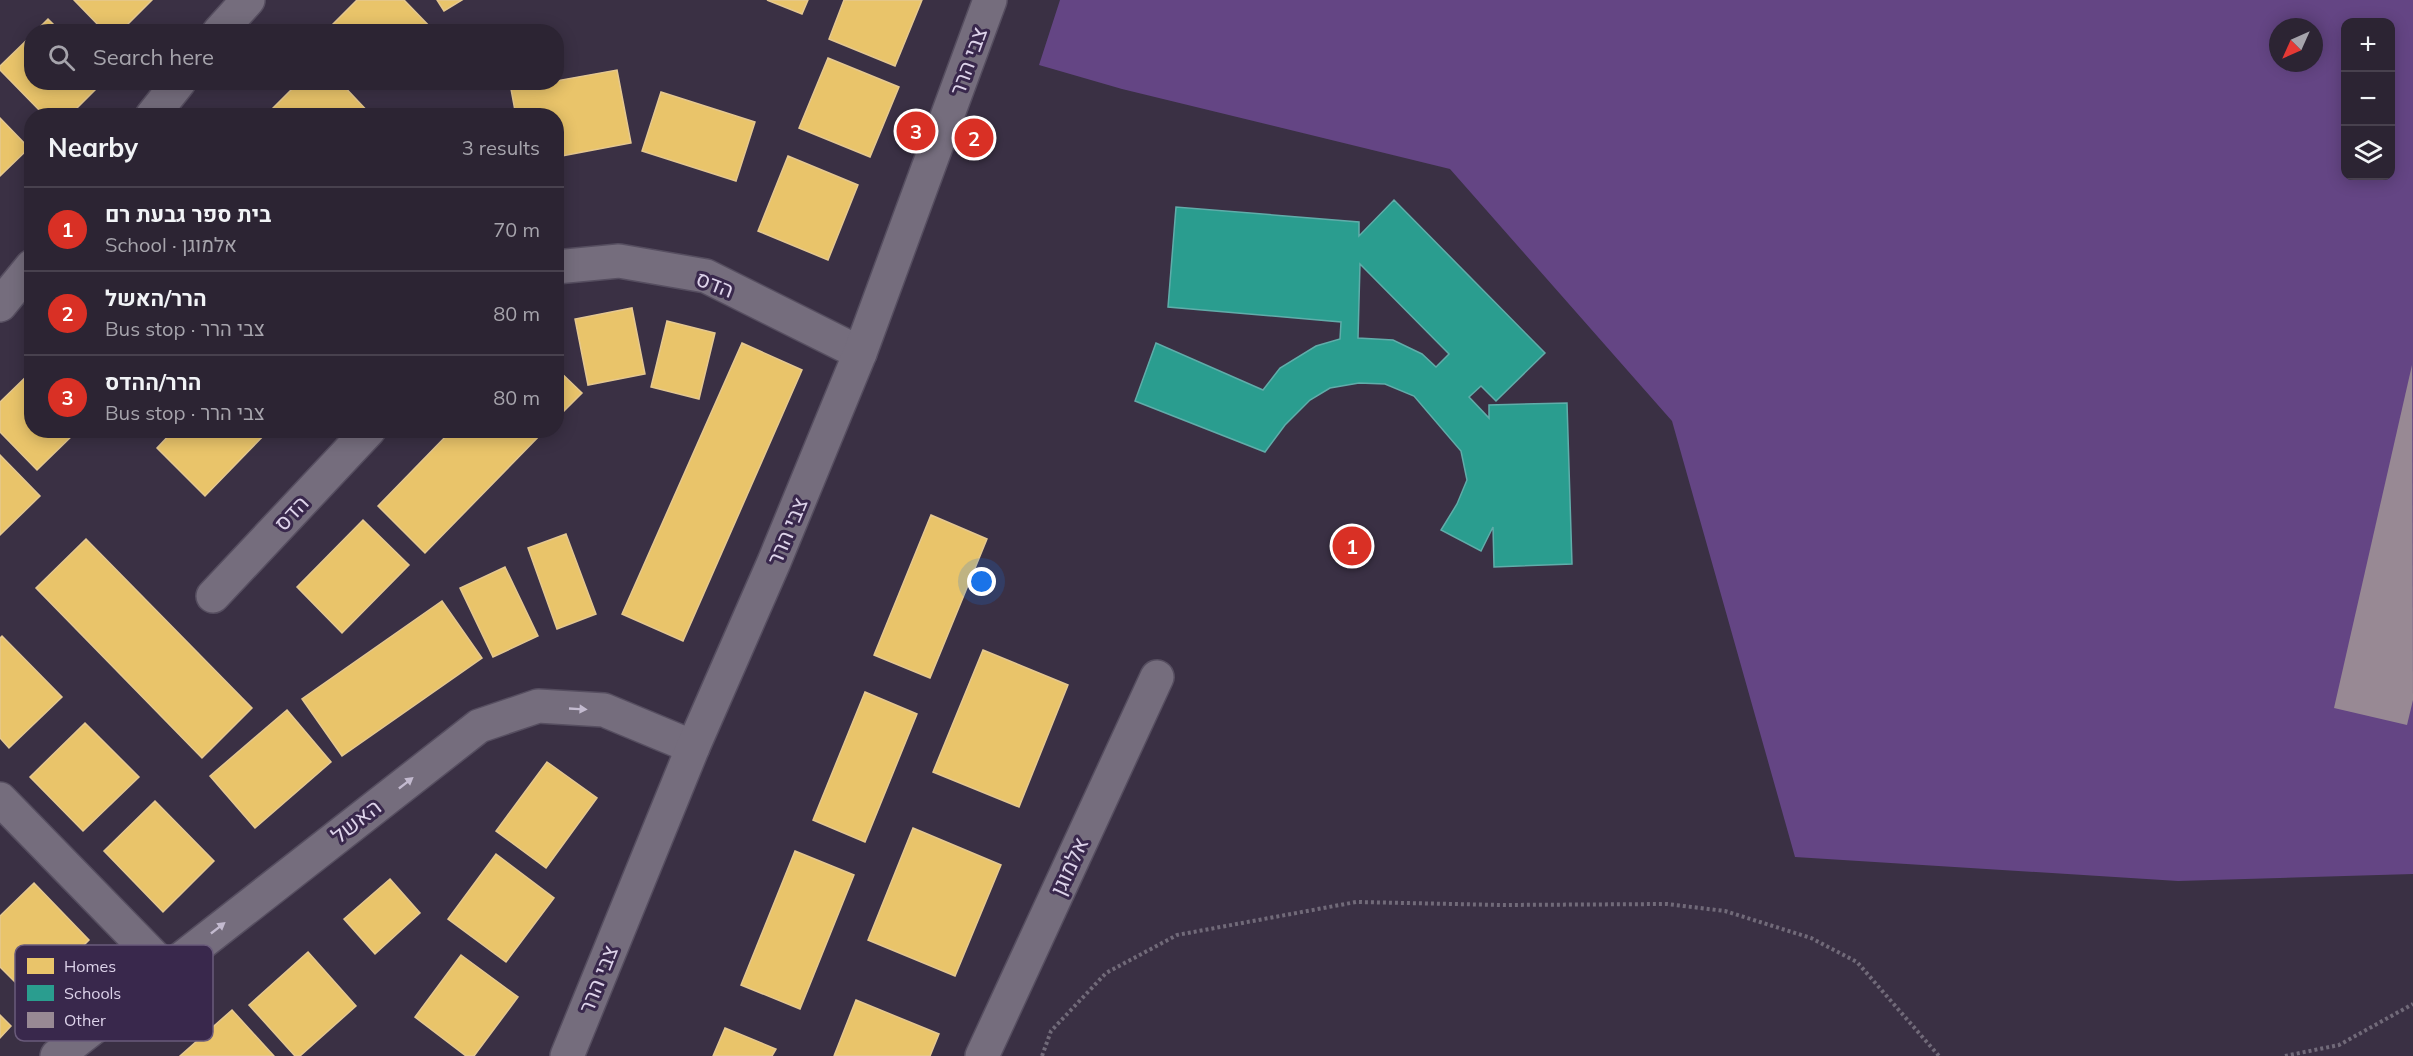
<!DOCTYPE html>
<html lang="en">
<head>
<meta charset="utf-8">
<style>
	:root { --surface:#2c2433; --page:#342c3b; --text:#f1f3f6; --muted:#a6a4ac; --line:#48414e; --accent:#d93025 }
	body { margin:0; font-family:Mulish,Heebo,sans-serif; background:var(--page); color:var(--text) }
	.controls { position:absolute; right:18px; top:18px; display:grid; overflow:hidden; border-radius:12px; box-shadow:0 3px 15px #0003 }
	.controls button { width:54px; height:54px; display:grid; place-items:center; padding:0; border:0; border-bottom:2px solid var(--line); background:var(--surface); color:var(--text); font:30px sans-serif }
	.compass { position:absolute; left:2269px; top:18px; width:54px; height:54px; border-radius:50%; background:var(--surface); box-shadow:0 3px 15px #0003; rotate:225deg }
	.you { position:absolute; left:982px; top:582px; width:21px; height:21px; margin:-15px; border:4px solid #fff; border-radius:50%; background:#1a73e8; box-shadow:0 0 0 9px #1a73e833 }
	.badge { display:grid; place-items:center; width:39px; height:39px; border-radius:50%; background:var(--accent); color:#fff; font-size:20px; font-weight:700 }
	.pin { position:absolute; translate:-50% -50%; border:3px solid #fff; box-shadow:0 2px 6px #0006 }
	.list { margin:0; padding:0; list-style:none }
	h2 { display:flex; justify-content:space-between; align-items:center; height:78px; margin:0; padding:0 24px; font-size:26px }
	h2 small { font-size:20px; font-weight:400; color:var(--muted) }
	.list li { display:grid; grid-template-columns:39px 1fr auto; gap:18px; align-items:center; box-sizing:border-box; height:84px; padding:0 24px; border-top:2px solid var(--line) }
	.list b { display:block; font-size:22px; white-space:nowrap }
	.list p { margin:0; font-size:20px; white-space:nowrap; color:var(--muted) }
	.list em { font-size:20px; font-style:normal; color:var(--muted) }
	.icon { flex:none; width:33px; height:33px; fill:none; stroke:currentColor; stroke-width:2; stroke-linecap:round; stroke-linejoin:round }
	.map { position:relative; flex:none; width:2413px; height:1056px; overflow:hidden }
	.search { position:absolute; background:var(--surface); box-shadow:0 3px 15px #0003; left:24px; top:24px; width:540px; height:66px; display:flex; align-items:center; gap:15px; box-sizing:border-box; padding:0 21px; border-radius:24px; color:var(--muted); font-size:22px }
	.panel { position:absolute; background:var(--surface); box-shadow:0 3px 15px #0003; left:24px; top:108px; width:540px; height:330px; border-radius:24px }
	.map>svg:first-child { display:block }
	.green { fill:#644584; fill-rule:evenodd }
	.homes { fill:#e9c46a; stroke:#e5c890; stroke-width:1.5 }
	.schools { fill:#2a9d8f; stroke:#60adaa; stroke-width:1.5; fill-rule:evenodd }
	.building { fill:#988994 }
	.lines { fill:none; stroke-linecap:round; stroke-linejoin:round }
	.street-casing { stroke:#564e60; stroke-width:36 }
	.secondary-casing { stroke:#564e60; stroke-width:36 }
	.path { stroke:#716a79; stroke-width:4; stroke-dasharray:3 3; stroke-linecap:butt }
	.street { stroke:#756d7d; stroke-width:33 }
	.secondary { stroke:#756d7d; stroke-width:33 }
	.oneway { fill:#c3bacf }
	.labels { text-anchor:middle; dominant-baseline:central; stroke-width:6; stroke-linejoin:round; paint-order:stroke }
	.street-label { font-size:22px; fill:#ddd3ea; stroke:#39284c }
	.key { fill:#39284c; stroke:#6a5b7b; stroke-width:1.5 }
	.key-label { font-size:16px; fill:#ddd3ea }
</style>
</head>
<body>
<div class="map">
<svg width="2413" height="1056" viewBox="0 0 2413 1056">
	<rect width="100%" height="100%" fill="#3a3044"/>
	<path class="green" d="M1060 0H2413V874L2178 881 1795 857 1672 421 1450 169 1122 89 1039 65ZM2346 22H2390V176H2346ZM2278 27H2314V63H2278Z"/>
	<path class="homes" d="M74 0H152L120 32H105Z
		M357 0H404L435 32H325Z
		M437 0H462L444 11Z
		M767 0H808L802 14Z
		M844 0H922L895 66 829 39Z
		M48 19 61 32H35Z
		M32 35V82H103L69 116H45L0 70V66Z
		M828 58 899 87 870 157 799 128Z
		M617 70 631 143 556 157V116H516L511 89Z
		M299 82H340L372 116H265Z
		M661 92 755 122 736 181 642 151Z
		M0 118 29 148 0 176Z
		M788 156 858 185 828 260 758 231Z
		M632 308 645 374 588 385 575 319Z
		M667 321 715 333 699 399 651 387Z
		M742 343 802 370 683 641 622 614Z
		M556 368 582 393 556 419Z
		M32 371V430H78L37 470 0 432V402Z
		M174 430H269L205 496 157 448Z
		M452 430H545L425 553 378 506Z
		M0 455 40 496 0 535Z
		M931 515 987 539 930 678 874 655Z
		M363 520 409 565 342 633 297 587Z
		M566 534 596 614 557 629 528 548Z
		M86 539 252 708 202 758 36 588Z
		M505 567 538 636 493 657 460 588Z
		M442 601 482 658 342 756 302 699Z
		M2 636 62 697 9 748 0 738V638Z
		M983 650 1068 685 1019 807 933 772Z
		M865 692 917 714 865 842 813 820Z
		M287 710 331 762 255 828 210 776Z
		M85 723 139 777 83 831 30 777Z
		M547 762 597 798 546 868 496 831Z
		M155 801 214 861 163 912 104 851Z
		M913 828 1001 865 955 976 868 940Z
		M795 851 854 875 800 1009 741 985Z
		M496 854 554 898 506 962 448 919Z
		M390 879 420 913 375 954 344 919Z
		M34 883 89 940 31 998 0 967V916Z
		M308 952 356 1006 300 1056H295L249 1005Z
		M461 955 518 997 474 1056H466L415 1017Z
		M856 1000 939 1034 930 1056H834Z
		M232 1010 274 1056H180Z
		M0 1015 11 1026 0 1038Z
		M725 1028 776 1049 772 1056H713Z"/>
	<path class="schools" d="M1394 200 1545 353 1496 401 1481 386 1469 397 1489 418V405L1567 403 1572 564 1494 567 1493 527 1481 551 1441 530 1457 504 1467 480 1461 451 1414 396 1385 384 1359 383 1330 388 1310 400 1285 425 1265 452 1135 401 1156 343 1263 390 1280 368 1316 346 1340 339 1341 322 1168 307 1176 207 1359 222V236ZM1360 264 1449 354 1436 367 1422 354 1393 340 1358 338Z"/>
	<path class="building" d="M2412 365 2413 700 2407 725 2334 708Z"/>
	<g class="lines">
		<defs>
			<path id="street" d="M219 32 248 0
				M152 116 179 82
				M556 267 619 261 706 276 860 353
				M0 305 32 266
				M213 596 369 430
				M0 799 166 969
				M57 1056 479 726 538 706 604 710 693 747
				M982 1056 1157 677"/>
			<path id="secondary" d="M567 1056 693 747 774 562 860 353 990 0"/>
		</defs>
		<use href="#street" class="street-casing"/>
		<use href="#secondary" class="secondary-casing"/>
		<path class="path" d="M1042 1056 1051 1031 1106 973 1177 935 1356 902 1503 905 1667 904 1725 911 1811 938 1857 962 1939 1056
			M2285 1056 2339 1045 2413 1004"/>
		<use href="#street" class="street"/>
		<use href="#secondary" class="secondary"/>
	</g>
	<defs><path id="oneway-solid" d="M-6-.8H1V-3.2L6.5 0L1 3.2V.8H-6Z" transform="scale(1.5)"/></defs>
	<g class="oneway">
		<use href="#oneway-solid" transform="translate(578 709) rotate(3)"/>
		<use href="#oneway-solid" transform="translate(406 783) rotate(-38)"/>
		<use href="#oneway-solid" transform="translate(218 928) rotate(-38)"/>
	</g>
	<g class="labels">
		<g class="street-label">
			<text transform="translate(968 61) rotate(-70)">צבי הרר</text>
			<text transform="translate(715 284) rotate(21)">הדס</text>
			<text transform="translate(291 513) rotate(-47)">הדס</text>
			<text transform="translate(787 531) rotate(-67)">צבי הרר</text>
			<text transform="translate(356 821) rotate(-38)">האשל</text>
			<text transform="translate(1069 866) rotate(-65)">אלמוגן</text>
			<text transform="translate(598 979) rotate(-68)">צבי הרר</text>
		</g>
	</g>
	<rect x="15" y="945" width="198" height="96" rx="9" class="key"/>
	<rect x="27" y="958" width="27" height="16" fill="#e9c46a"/>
	<rect x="27" y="985" width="27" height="16" fill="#2a9d8f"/>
	<rect x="27" y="1012" width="27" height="16" fill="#988994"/>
	<g class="key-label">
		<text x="64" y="972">Homes</text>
		<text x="64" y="999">Schools</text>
		<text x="64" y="1026">Other</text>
	</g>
</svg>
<div class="controls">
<button>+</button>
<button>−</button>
<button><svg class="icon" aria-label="layers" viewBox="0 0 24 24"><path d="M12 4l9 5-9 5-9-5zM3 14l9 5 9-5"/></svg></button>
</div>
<svg class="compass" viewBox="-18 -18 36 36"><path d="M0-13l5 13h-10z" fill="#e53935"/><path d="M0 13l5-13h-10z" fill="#a6a4ac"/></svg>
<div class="you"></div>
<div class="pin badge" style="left:1352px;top:546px">1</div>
<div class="pin badge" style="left:974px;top:138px">2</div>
<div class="pin badge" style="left:916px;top:131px">3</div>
<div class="search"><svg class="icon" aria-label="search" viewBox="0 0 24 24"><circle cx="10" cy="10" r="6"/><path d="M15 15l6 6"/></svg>Search here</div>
<section class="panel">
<h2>Nearby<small>3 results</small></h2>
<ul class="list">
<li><span class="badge">1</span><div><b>בית ספר גבעת רם</b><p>School · אלמוגן</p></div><em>70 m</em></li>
<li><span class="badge">2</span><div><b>הרר/האשל</b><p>Bus stop · צבי הרר</p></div><em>80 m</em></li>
<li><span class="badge">3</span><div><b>הרר/ההדס</b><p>Bus stop · צבי הרר</p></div><em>80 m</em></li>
</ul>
</section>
</div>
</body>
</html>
